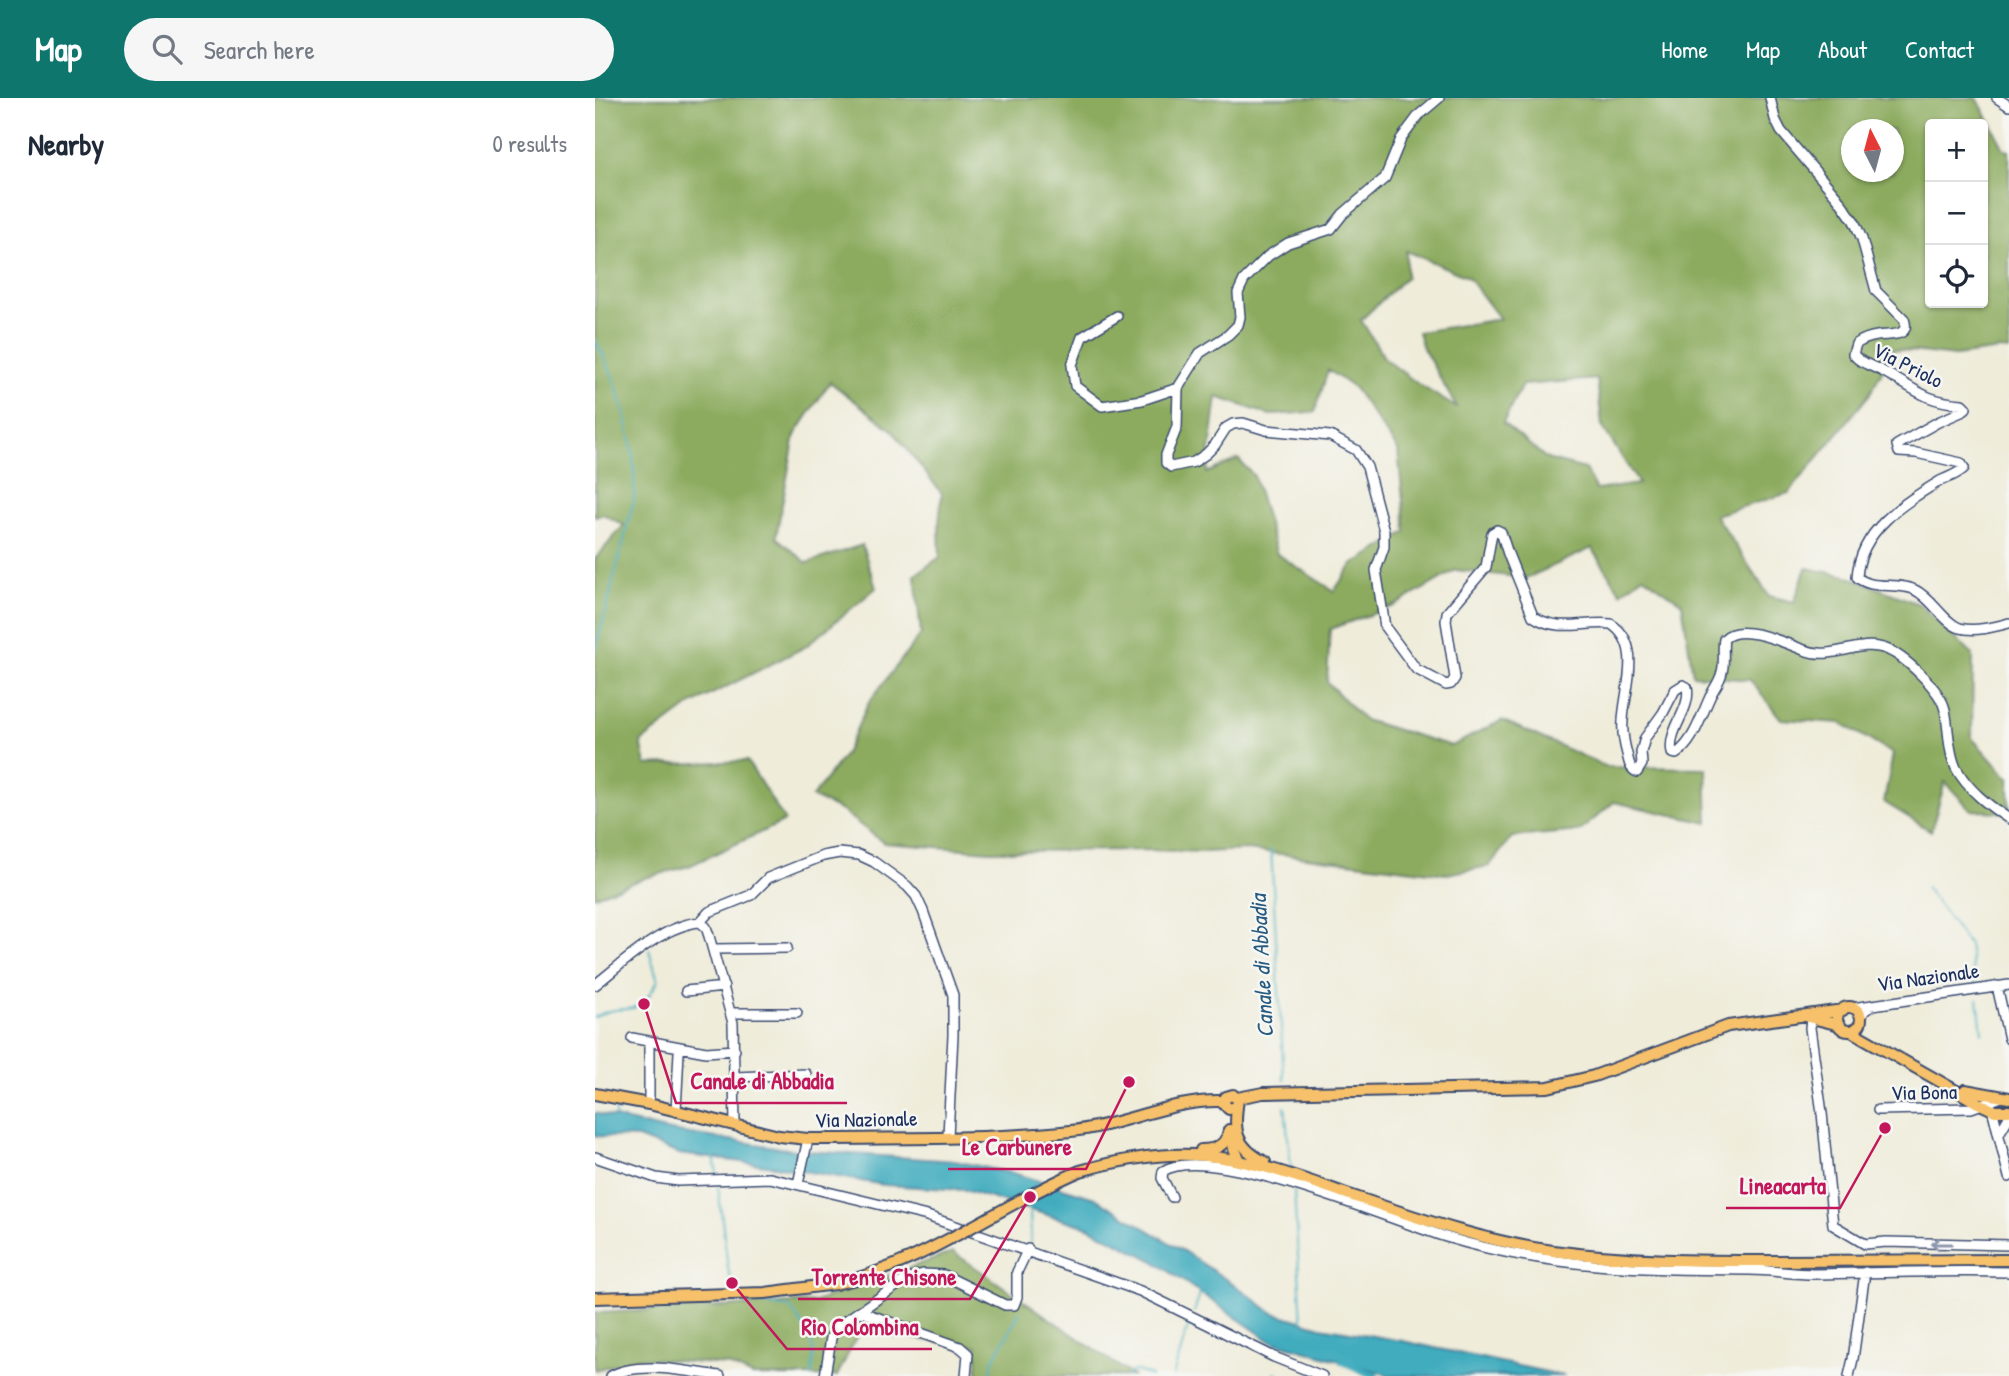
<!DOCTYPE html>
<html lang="en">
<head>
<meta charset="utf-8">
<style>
	:root { --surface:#fff; --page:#f6f6f7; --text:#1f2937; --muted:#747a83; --line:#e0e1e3; --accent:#0f766e }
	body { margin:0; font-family:"Patrick Hand",sans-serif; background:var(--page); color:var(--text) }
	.controls { position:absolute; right:21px; top:21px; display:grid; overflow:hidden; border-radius:7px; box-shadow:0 2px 5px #0004 }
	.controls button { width:63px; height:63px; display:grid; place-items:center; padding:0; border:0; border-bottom:2px solid var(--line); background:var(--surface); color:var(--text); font:35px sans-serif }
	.compass { position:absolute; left:1246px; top:21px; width:63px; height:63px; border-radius:50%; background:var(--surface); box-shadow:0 2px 5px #0004; rotate:354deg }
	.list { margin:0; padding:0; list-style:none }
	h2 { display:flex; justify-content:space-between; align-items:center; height:91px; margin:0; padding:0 28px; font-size:30px }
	h2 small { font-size:23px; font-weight:400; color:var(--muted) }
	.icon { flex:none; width:38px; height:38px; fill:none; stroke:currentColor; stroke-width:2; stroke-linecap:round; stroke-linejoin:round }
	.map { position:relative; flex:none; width:1414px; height:1278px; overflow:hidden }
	header { display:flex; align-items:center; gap:42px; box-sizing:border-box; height:98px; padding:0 35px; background:var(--accent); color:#fff }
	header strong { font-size:33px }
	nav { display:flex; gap:38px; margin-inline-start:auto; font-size:24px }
	.search { width:490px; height:63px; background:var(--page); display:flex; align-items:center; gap:18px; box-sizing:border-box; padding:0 24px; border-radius:38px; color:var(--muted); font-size:26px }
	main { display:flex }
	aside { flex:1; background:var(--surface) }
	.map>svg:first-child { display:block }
	.forest { fill:#8cab5f; stroke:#546d5e; stroke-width:2; fill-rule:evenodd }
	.water { fill:#40acbe; stroke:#2e6e8e; stroke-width:2 }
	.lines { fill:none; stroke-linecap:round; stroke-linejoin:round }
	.stream { stroke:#40acbe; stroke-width:2 }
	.canal { stroke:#40acbe; stroke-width:7 }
	.minor-casing { stroke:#3b4b71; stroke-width:12 }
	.major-casing { stroke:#3b4b71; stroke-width:14 }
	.minor { stroke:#fff; stroke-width:9 }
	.major { stroke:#f6c16b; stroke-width:10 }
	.major-bridge-casing { stroke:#3b4b71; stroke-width:14; stroke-linecap:butt }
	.major-bridge { stroke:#f6c16b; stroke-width:10 }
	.oneway { stroke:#8d97ae }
	.labels { text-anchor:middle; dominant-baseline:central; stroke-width:5; stroke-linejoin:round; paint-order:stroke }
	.street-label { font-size:21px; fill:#1b2f5e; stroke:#f6f6f2 }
	.water-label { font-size:23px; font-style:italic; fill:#285b80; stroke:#f6f6f2 }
	.leader { fill:none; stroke:#c2185b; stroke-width:2.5 }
	.callout-dot { fill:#c2185b; stroke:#f6f6f2; stroke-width:2.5 }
	.callout-label { font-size:23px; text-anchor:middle; font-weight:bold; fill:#c2185b; stroke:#f6f6f2; stroke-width:5; stroke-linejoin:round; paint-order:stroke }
</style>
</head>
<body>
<header>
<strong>Map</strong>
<div class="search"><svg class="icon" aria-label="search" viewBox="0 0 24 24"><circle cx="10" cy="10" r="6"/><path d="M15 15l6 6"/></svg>Search here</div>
<nav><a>Home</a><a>Map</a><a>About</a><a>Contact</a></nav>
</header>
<main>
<aside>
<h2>Nearby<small>0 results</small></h2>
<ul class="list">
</ul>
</aside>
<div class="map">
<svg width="1414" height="1278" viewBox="0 0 1414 1278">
	<rect width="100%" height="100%" fill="#f6f6f2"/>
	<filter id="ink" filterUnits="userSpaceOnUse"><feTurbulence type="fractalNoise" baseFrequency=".0143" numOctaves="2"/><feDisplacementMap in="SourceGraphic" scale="14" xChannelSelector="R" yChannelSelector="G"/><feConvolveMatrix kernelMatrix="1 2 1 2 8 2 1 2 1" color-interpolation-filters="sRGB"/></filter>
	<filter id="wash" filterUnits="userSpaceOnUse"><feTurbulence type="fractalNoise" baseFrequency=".00686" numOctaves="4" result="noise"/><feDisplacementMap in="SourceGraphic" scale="28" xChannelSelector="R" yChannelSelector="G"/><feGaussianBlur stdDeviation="1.57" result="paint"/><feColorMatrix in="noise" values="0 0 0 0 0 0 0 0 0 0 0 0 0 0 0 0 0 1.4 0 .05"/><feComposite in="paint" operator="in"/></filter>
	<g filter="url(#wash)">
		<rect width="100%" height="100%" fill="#efecda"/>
		<path class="forest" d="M0 0H1382L1409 51 1414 53V253L1405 252 1360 258 1299 251 1274 297 1194 395 1120 417 1174 498 1199 504 1211 470 1252 478 1324 506 1378 557 1377 640 1410 677 1414 679V715L1376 712 1350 684 1336 733 1289 704 1298 656 1246 625 1186 621 1155 582 1098 577 1087 505 1048 478 1026 495 997 450 932 480 861 472 799 508 735 531 732 584 769 622 857 648 907 622 1012 669 1111 670 1113 725 1019 704 985 733 917 739 894 768 852 776 652 752 610 754 550 752 395 753 289 745 247 713 217 699 250 656 274 604 326 536 320 477 345 459 344 425 347 396 297 332 235 284 200 337 181 439 212 465 267 447 281 490 210 549 97 606 46 644 51 667 152 663 190 723 94 768 50 780 0 798V461L29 427 8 416 0 418ZM1335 26H1388V205H1335ZM1256 32H1298V74H1256ZM811 153 873 179 905 221 823 234 828 250 862 310 823 286 790 261 766 222 811 179ZM733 272 759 290 803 352 811 434 757 467 739 493 682 456 659 378 643 361 612 375 622 299 675 317 720 314ZM1002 281 1007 328 1044 386 1001 392 990 371 952 361 908 325 927 287Z
			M358 1154 538 1278H382V1248L264 1234 242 1278H158L133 1267 44 1260 0 1272V1215L220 1204Z"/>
		<path class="water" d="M0 1015 70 1032 199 1052 360 1063 421 1076 500 1100 590 1154 650 1194 676 1214 726 1229 808 1243 970 1278H797L674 1242 559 1163 493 1129 369 1092 289 1087 179 1068 84 1056 43 1040 0 1038Z"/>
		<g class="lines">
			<path class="stream" d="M0 242C26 287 43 350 39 402L0 554
				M676 752 689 982
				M1331 790 1374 847 1380 887
				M1383 901 1387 935
				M0 919C32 901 38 927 63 883L54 852
				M690 1008 696 1070
				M20 1018 21 1009
				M119 1059 122 1075
				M123 1089 133 1171 137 1185
				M699 1093 707 1224
				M435 1111 436 1145
				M140 1202 195 1210C213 1233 224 1248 216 1278
				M599 1214 606 1193
				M681 1244V1255
				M395 1278 398 1263 425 1214
				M533 1278 536 1274 542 1273 556 1278
				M578 1278 594 1226
				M680 1278 681 1274"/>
			<path class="canal" d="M747 1263 780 1278"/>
		</g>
	</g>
	<g filter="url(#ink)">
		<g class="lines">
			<defs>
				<path id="minor" d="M844 0 824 17 806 41 790 80 748 116 736 131 693 145 673 158 649 182 643 195 645 219 643 227 633 237 605 255 583 290 582 329 571 357V365L576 369 599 364 611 356 620 347 631 330 638 326 648 325 671 332 735 338 761 352 772 369 789 433V449L781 472 790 529 821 571 851 587 856 586 860 580 851 523 852 515 891 469 897 435 902 432 906 434 913 456 938 518C962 535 990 523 1016 526 1049 547 1029 592 1028 623 1027 634 1029 645 1032 656 1034 664 1034 670 1042 674L1047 666 1046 654 1050 640 1068 615 1080 592 1088 587 1092 589C1097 612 1072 631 1077 655L1081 656C1099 644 1106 618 1115 599 1118 591 1125 584 1127 574 1130 564 1127 552 1129 541 1145 524 1190 545 1209 552 1237 563 1263 542 1288 550 1308 556 1346 592 1350 612 1354 631 1353 653 1361 670 1373 692 1393 707 1414 721
					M1175 0 1180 21 1186 33 1242 99 1259 123 1267 141 1281 193 1309 221C1316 240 1294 236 1282 238 1275 239 1267 242 1261 246L1258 256C1266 266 1276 267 1287 273 1320 290 1327 303 1367 306L1371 310 1366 314 1343 324 1302 347 1304 354 1321 355 1366 365 1369 370C1362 377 1353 379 1345 383 1309 405 1265 432 1262 479 1277 493 1302 483 1320 492 1337 500 1349 525 1365 530 1380 534 1399 529 1414 525
					M1402 0 1414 8
					M522 218 487 239 477 267 480 288 507 308 547 302 583 290
					M105 824 114 814 156 797 173 780 228 758 244 755 264 757 279 764 312 788 321 798 328 813 358 897V937L353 1038
					M105 824 111 829 114 838 138 925 140 1027
					M119 851 192 850
					M0 887C28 865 68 827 105 824
					M1402 888 1414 941
					M91 893 129 889
					M1257 910 1414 887
					M136 915H202
					M1266 919 1270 912 1277 908
					M1216 920 1215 930 1227 1015 1238 1127 1270 1146 1291 1144 1414 1147
					M37 940 111 954 140 952
					M54 943V1006
					M140 979 211 976
					M1397 1010 1414 1079
					M1283 1012 1376 1010 1404 1000
					M81 1013 84 954 86 951
					M1405 1034 1414 1019
					M0 1059 61 1080 83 1083 175 1080 332 1118 545 1193 679 1259 727 1278
					M203 1086 213 1041
					M577 1099 567 1080 568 1073C615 1044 796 1122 851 1139 951 1170 1052 1172 1155 1172 1176 1172 1197 1176 1218 1176 1284 1175 1349 1172 1414 1174
					M264 1213 365 1249 373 1256 371 1278
					M16 1278C43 1262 95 1274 125 1278
					M230 1278 236 1240 240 1230 310 1182 328 1176 349 1177 410 1207H419L422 1199V1174L433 1151
					M1254 1278 1258 1261 1270 1174"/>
				<path id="major" d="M1242 921a12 12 0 1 1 24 0a12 12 0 1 1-24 0Z
					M1209 918 1245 927
					M1256 933 1381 1004 1400 1013H1414
					M1370 992 1414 1000
					M0 996 54 1006 184 1038 213 1041C300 1040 389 1042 476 1033 528 1028 576 1001 628 1003
					M642 1000 668 995 953 989 999 978 1133 928 1248 912
					M641 1009 634 1011 628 1005 631 999 638 997 643 1002C638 1032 640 1049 670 1064
					M635 1032 639 1051 645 1062
					M606 1052C621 1052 632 1047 634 1032
					M485 1073C523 1062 561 1055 600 1057 652 1060 700 1078 749 1095 817 1118 886 1143 958 1153 1032 1163 1106 1163 1180 1163 1258 1162 1336 1162 1414 1162
					M0 1200 170 1195 240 1186"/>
			</defs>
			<use href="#minor" class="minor-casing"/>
			<use href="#major" class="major-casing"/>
			<use href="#minor" class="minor"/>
			<use href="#major" class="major"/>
			<defs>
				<path id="major-bridge" d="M240 1186C329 1167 402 1108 485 1073"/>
			</defs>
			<use href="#major-bridge" class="major-bridge-casing"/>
			<use href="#major-bridge" class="major-bridge"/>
		</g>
		<defs><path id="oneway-shaft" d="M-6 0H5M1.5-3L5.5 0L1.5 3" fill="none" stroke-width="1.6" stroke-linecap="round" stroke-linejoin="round" transform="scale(1.75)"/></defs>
		<use class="oneway" href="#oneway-shaft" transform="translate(1346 1146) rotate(-180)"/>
	</g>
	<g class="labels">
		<g class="street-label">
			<text transform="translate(1313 267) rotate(27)">Via Priolo</text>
			<text transform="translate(1333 879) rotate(-8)">Via Nazionale</text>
			<text transform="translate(1329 994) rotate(-1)">Via Bona</text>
			<text transform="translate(271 1021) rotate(-1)">Via Nazionale</text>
		</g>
		<g class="water-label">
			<text transform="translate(666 868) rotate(-93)">Canale di Abbadia</text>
		</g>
	</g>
	<path class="leader" d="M49 906L81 1005H252M534 984L491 1071H353M1290 1030L1245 1110H1131M435 1099L375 1201H203M137 1185L192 1251H337"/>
	<g class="callout-dot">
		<circle cx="49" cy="906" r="7"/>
		<circle cx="534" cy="984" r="7"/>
		<circle cx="1290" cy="1030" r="7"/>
		<circle cx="435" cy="1099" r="7"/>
		<circle cx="137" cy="1185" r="7"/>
	</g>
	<g class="callout-label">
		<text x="167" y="991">Canale di Abbadia</text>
		<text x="422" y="1057">Le Carbunere</text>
		<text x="1188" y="1096">Lineacarta</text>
		<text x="289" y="1187">Torrente Chisone</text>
		<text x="265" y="1237">Rio Colombina</text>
	</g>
</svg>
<div class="controls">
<button>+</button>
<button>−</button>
<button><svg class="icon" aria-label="locate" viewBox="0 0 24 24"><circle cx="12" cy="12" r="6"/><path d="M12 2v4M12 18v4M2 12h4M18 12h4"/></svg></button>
</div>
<svg class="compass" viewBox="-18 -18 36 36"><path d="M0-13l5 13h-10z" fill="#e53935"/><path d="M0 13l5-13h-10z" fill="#747a83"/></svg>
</div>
</main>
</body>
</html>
